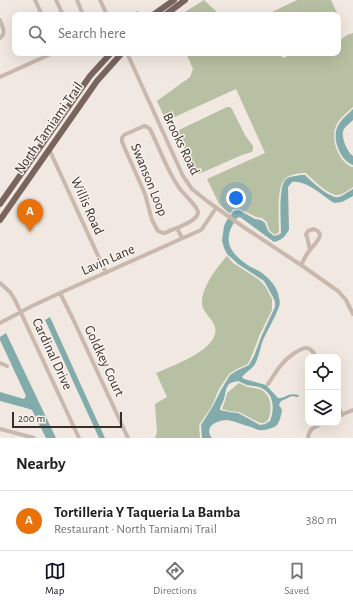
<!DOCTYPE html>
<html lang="en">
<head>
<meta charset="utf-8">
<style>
	:root { --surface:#fff; --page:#f2f2f2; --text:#202124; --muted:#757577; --line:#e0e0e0; --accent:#111827 }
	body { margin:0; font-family:"Alegreya Sans",sans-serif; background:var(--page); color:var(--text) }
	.controls { position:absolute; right:12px; bottom:12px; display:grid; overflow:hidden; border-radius:8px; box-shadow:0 4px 16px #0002 }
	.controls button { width:36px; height:36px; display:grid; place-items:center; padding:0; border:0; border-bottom:1px solid var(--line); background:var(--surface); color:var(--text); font:20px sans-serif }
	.scale { position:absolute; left:12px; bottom:10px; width:110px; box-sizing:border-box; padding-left:4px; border:2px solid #382f2b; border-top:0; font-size:11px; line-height:14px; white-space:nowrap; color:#382f2b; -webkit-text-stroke:3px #f9f3ed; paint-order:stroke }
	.you { position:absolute; left:236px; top:198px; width:14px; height:14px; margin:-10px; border:3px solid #fff; border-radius:50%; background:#1a73e8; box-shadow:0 0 0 6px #1a73e833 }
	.badge { display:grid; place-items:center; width:26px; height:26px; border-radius:50%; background:var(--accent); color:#fff; font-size:13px; font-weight:700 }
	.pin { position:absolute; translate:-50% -33px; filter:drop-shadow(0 1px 2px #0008) }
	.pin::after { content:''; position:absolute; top:21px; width:14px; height:12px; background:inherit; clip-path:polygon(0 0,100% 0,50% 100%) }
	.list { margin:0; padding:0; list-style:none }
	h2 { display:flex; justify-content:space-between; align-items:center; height:52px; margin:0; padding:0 16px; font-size:17px }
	h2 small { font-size:13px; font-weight:400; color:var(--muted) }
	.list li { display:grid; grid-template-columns:26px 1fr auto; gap:12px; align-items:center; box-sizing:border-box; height:60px; padding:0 16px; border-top:1px solid var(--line) }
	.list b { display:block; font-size:15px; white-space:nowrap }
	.list p { margin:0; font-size:13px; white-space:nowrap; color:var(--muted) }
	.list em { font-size:13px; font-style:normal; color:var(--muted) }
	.icon { flex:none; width:22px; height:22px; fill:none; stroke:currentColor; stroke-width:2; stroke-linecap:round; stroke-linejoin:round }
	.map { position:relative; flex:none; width:353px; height:438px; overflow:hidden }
	.search { position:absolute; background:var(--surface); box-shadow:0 4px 16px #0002; left:12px; right:12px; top:12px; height:44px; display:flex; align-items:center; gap:10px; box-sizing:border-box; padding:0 14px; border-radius:8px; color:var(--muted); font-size:15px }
	.sheet { height:112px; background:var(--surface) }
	nav { display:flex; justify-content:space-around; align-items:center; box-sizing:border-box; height:56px; border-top:1px solid var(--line); background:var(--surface); font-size:11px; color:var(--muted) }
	nav a { display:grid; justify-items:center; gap:2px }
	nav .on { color:var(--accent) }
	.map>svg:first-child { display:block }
	.green { fill:#b7c0a2 }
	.water { fill:#82acac; fill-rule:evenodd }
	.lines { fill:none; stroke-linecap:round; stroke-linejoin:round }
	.minor { stroke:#c9b8ae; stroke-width:4 }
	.primary { stroke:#79655e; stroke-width:6 }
	.labels { text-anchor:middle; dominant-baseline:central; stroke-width:3; stroke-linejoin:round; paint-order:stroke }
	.street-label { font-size:14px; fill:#382f2b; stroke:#f9f3ed }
</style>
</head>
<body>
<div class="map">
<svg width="353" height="438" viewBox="0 0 353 438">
	<rect width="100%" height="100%" fill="#f1e9e1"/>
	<path class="green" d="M204 0 220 15H180Z
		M297 0H331L338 15H266Z
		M353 33V107C347 113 339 118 336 126 330 139 339 163 353 167V187C349 190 343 194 339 195 330 197 312 179 306 173 300 173 289 174 285 179 276 187 279 220 279 232L275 235 269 230 267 222 262 218 256 217 240 209H233L230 214 219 204 207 179 265 153 236 89 166 121 157 101 190 77 193 69 186 53H278L283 58 296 53H338V42L347 35Z
		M227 107H230L232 109 245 135 253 146V149L252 152 242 155 199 174 194 171 182 142 178 136 179 130Z
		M227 256 233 263 258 279 265 286 272 299V310L260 334 252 355 248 364 237 369 229 374 219 389 212 406 199 425 200 438H155L157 432 155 404 167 397 156 373C171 366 221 349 215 327 213 319 203 313 202 304 201 288 217 267 227 256Z
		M239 383C242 384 245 386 248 387 252 388 259 388 263 391 272 397 272 411 268 420L264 423H260L239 412 229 411 222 409 225 401 227 393Z"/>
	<path class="water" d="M353 109V120C350 123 346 126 344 129 340 136 347 152 353 156V165C341 161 332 140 337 128 340 120 347 115 353 109Z
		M301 175H305C311 181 330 199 339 197 344 195 349 191 353 189V196L342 202 334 203C322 196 307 180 292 182L288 187 289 230 284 237 280 240 274 242 240 217 237 218C222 239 228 252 249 266 253 268 258 270 262 273 270 279 278 288 279 298 280 301 280 304 279 307 275 318 268 329 263 340 260 348 259 357 255 364 252 369 246 372 242 377L244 379 266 385 278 398C287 398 287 392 299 395L298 397 292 396 281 401 279 405 282 410C281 415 280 421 277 425 274 428 264 431 260 430 257 430 254 428 251 427 243 425 235 421 227 420 217 420 203 427 212 438H202L201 425 213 406 221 390 230 375 238 370 249 365 254 356 262 335 275 307V302L273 297 264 281 238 264 227 254 224 248 222 241 224 226 227 220 234 211 239 210 255 219 261 220 265 223 268 231 274 236 278 235 281 233C281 222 278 186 286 179 290 176 297 176 301 175ZM238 381C241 382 244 384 247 385 252 386 259 386 263 389 275 395 274 412 270 421L265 424 260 425 238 413 229 412 220 410V408C221 405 223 402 224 399 227 388 225 383 238 381Z
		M50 317 105 438H99L45 320Z
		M6 333 56 438H46L32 410 26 408 0 401V392L24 399 26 396 0 340V337Z"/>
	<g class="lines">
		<path class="minor" d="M35 0 42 15
			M56 0 63 15
			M77 0 83 15
			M100 0 107 15
			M133 15 137 13
			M0 20C2 26 7 33 0 38
			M127 53 183 176 192 189 207 201 242 226 301 265 338 291 346 300 353 314
			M0 77 53 53
			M144 126 147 127 150 129C160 149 167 171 180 189 184 194 199 208 198 213 197 222 173 229 165 233H163L158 231 152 220 145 194 122 142V138L124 135Z
			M49 149 106 273
			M177 228 182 238
			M301 265C304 260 306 254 310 250 315 243 327 234 314 229L308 231 306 234 307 237 310 250
			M0 283 10 292 15 300 79 438
			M60 293 73 319 128 438
			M0 323 32 306 60 293 201 230 204 226 216 208
			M0 363 7 366
			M268 384C273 377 277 369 283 363 287 358 301 347 307 348 312 349 314 353 316 357
			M338 406 342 415
			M338 416 353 410
			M0 429 34 438
			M308 438C309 428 315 427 323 423"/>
		<path class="primary" d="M153 15 174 0
			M165 15 185 0
			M0 204 90 76 111 53
			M0 220 97 81 122 53"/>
	</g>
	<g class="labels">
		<g class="street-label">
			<text transform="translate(49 128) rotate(-55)">North Tamiami Trail</text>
			<text transform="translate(181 144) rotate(64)">Brooks Road</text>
			<text transform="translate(149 180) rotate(68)">Swanson Loop</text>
			<text transform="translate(87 206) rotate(66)">Willis Road</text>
			<text transform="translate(108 260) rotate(-24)">Lavin Lane</text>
			<text transform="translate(52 354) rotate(65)">Cardinal Drive</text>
			<text transform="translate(104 361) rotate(65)">Goldkey Court</text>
		</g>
	</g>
</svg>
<div class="controls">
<button><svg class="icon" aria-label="locate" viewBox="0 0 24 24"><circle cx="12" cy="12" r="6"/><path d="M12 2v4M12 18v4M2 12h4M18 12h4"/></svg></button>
<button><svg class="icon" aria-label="layers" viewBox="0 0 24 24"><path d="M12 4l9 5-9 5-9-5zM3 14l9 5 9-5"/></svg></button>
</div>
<div class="scale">200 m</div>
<div class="you"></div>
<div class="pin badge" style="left:30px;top:232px;background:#e8710a">A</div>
<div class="search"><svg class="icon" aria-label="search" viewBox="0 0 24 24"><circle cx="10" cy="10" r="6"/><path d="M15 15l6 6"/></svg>Search here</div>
</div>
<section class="sheet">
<h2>Nearby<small></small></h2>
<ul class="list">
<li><span class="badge" style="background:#e8710a">A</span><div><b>Tortilleria Y Taqueria La Bamba</b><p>Restaurant · North Tamiami Trail</p></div><em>380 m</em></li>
</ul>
</section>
<nav>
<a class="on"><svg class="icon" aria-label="map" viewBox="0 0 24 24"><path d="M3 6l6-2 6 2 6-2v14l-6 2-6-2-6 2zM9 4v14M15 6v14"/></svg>Map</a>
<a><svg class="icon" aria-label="directions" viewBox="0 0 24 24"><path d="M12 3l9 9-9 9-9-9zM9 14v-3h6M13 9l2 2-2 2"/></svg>Directions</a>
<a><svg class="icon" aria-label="saved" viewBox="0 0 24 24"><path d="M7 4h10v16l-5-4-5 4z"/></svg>Saved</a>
</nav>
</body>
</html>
